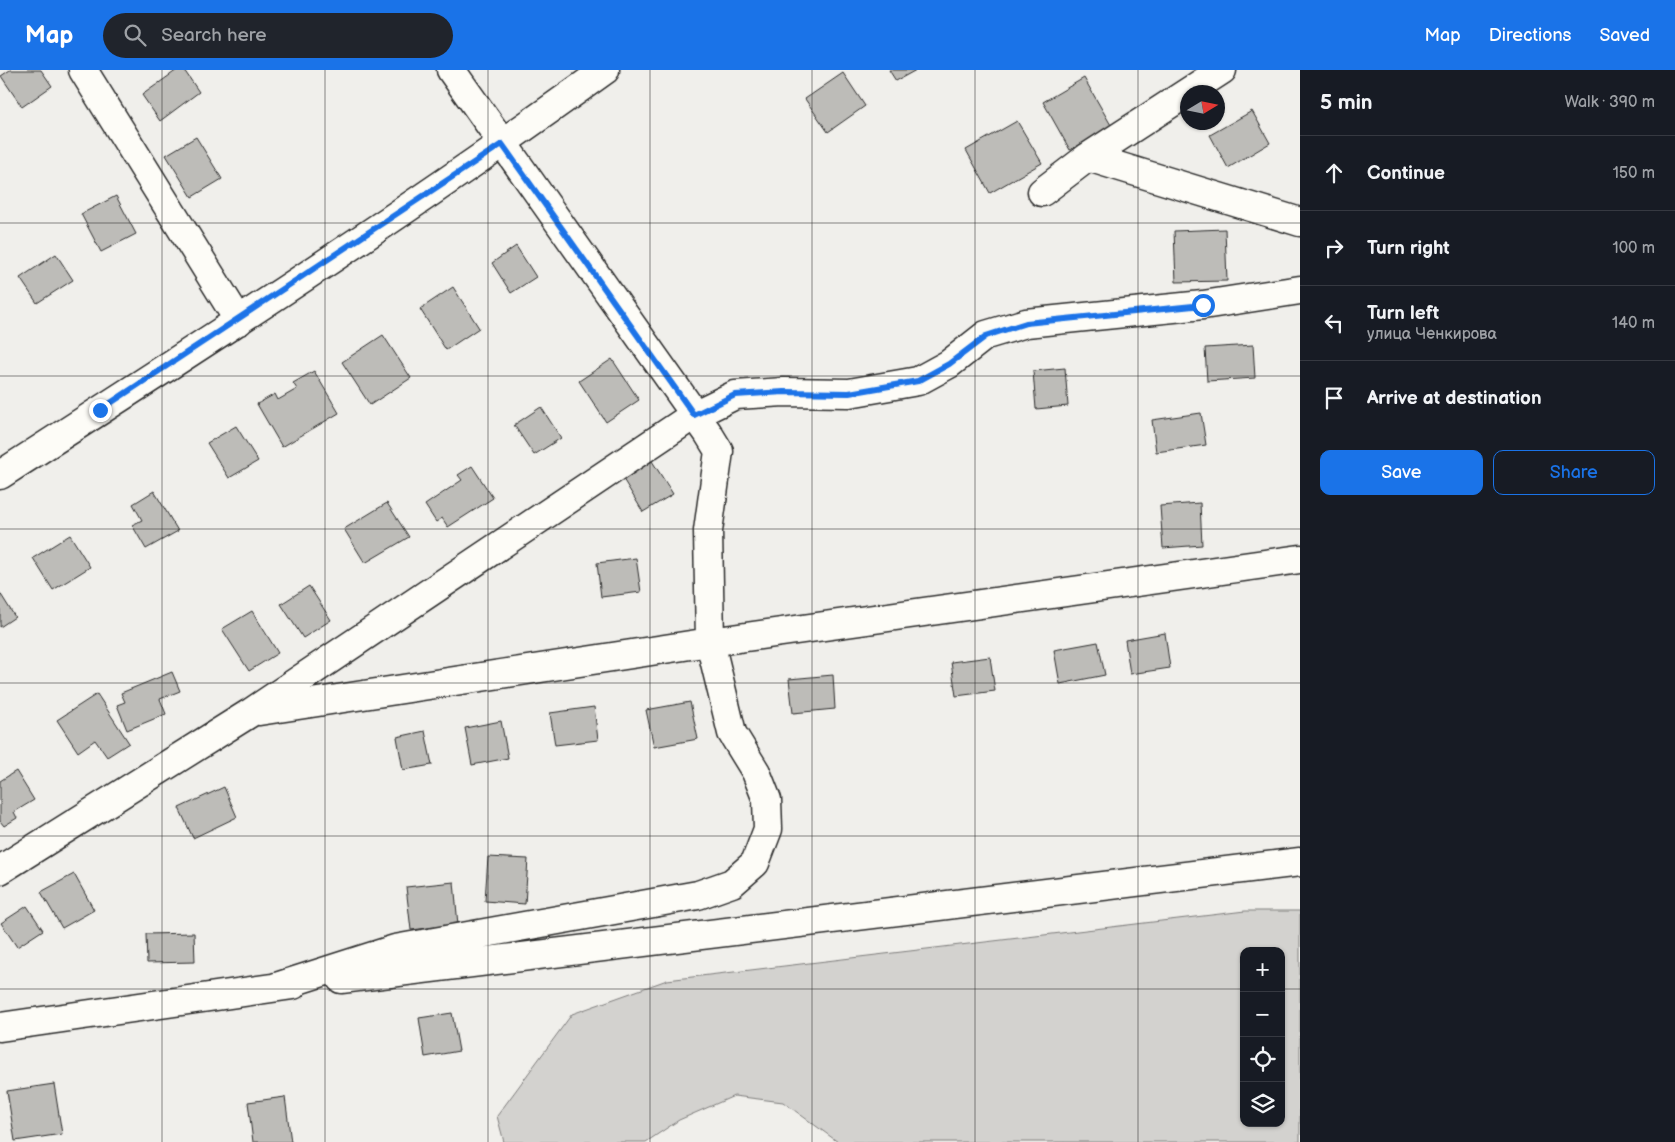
<!DOCTYPE html>
<html lang="en">
<head>
<meta charset="utf-8">
<style>
	:root { --surface:#171b24; --page:#20242c; --text:#f1f3f6; --muted:#9ea1a6; --line:#363941; --accent:#1a73e8 }
	body { margin:0; font-family:"Balsamiq Sans",sans-serif; background:var(--page); color:var(--text) }
	.controls { position:absolute; right:15px; bottom:15px; display:grid; overflow:hidden; border-radius:10px; box-shadow:0 1px 4px #0004 }
	.controls button { width:45px; height:45px; display:grid; place-items:center; padding:0; border:0; border-bottom:1px solid var(--line); background:var(--surface); color:var(--text); font:25px sans-serif }
	.compass { position:absolute; left:1180px; top:15px; width:45px; height:45px; border-radius:50%; background:var(--surface); box-shadow:0 1px 4px #0004; rotate:80deg }
	.stop { position:absolute; width:15px; height:15px; margin:-11px; border:4px solid #1a73e8; border-radius:50%; background:#fff }
	.stop.end { background:#1a73e8; border-color:#fff; box-shadow:0 1px 5px #0008 }
	.list { margin:0; padding:0; list-style:none }
	h2 { display:flex; justify-content:space-between; align-items:center; height:65px; margin:0; padding:0 20px; font-size:21px }
	h2 small { font-size:16px; font-weight:400; color:var(--muted) }
	.list li { display:grid; grid-template-columns:32px 1fr auto; gap:15px; align-items:center; box-sizing:border-box; height:75px; padding:0 20px; border-top:1px solid var(--line) }
	.list b { display:block; font-size:19px; white-space:nowrap }
	.list p { margin:0; font-size:16px; white-space:nowrap; color:var(--muted) }
	.list em { font-size:16px; font-style:normal; color:var(--muted) }
	.actions { display:flex; gap:10px; padding:15px 20px }
	.actions a { flex:1; padding:11px 0; border:1px solid var(--accent); border-radius:10px; text-align:center; font-size:18px; color:var(--accent) }
	.actions .main { background:var(--accent); color:#fff }
	.icon { flex:none; width:28px; height:28px; fill:none; stroke:currentColor; stroke-width:2; stroke-linecap:round; stroke-linejoin:round }
	.map { position:relative; flex:none; width:1300px; height:1072px; overflow:hidden }
	header { display:flex; align-items:center; gap:30px; box-sizing:border-box; height:70px; padding:0 25px; background:var(--accent); color:#fff }
	header strong { font-size:24px }
	nav { display:flex; gap:28px; margin-inline-start:auto; font-size:18px }
	.search { width:350px; height:45px; background:var(--page); display:flex; align-items:center; gap:12px; box-sizing:border-box; padding:0 18px; border-radius:28px; color:var(--muted); font-size:19px }
	main { display:flex }
	aside { flex:1; background:var(--surface) }
	.map>svg:first-child { display:block }
	.green { fill:#d3d2cf; stroke:#7f7e7d; fill-rule:evenodd }
	.building { fill:#bdbcb8; stroke:#2b2b2b }
	.lines { fill:none; stroke-linecap:round; stroke-linejoin:round }
	.minor-casing { stroke:#2b2b2b; stroke-width:31 }
	.minor { stroke:#fdfcf7; stroke-width:28 }
	.route { stroke:#1a73e8; stroke-width:6 }
	.grid { fill:none; stroke:#2b2b2b; stroke-width:1; stroke-opacity:0.55 }
</style>
</head>
<body>
<header>
<strong>Map</strong>
<div class="search"><svg class="icon" aria-label="search" viewBox="0 0 24 24"><circle cx="10" cy="10" r="6"/><path d="M15 15l6 6"/></svg>Search here</div>
<nav><a>Map</a><a>Directions</a><a>Saved</a></nav>
</header>
<main>
<div class="map">
<svg width="1300" height="1072" viewBox="0 0 1300 1072">
	<rect width="100%" height="100%" fill="#f0efeb"/>
	<filter id="ink" filterUnits="userSpaceOnUse"><feTurbulence type="fractalNoise" baseFrequency=".02" numOctaves="2"/><feDisplacementMap in="SourceGraphic" scale="10" xChannelSelector="R" yChannelSelector="G"/><feConvolveMatrix kernelMatrix="1 2 1 2 8 2 1 2 1" color-interpolation-filters="sRGB"/></filter>
	<g filter="url(#ink)">
		<path class="green" d="M1245 841H1300V1072H838L783 1032 734 1026 679 1050 646 1072H504L497 1046 572 944 667 910ZM1244 881H1281V1053H1244Z"/>
		<path class="building" d="M10 0H41L52 16 22 37 1 6Z
			M177 0H184L199 22 160 51 142 25Z
			M889 0H916L896 11Z
			M843 3 865 36 828 62 805 29Z
			M1084 8 1112 57 1070 80 1043 32Z
			M1252 41 1270 73 1228 98 1210 65Z
			M1017 51 1042 93 990 123 966 80Z
			M196 67 222 109 192 127 166 85Z
			M116 126 136 164 101 182 81 144Z
			M1225 159 1227 211 1176 212 1174 161Z
			M516 176 536 207 511 223 492 193Z
			M56 184 73 210 37 233 20 208Z
			M453 217 479 258 446 280 420 239Z
			M383 265 411 308 370 335 342 292Z
			M1253 275 1255 308 1207 311 1205 278Z
			M612 289 639 330 606 352 579 311Z
			M1065 298 1068 336 1036 339 1033 301Z
			M314 301 339 343 282 377 257 334 275 324 278 330 297 319 293 313Z
			M541 337 561 368 534 385 514 355Z
			M1201 343 1206 375 1156 382 1152 350Z
			M236 356 258 391 229 408 207 373Z
			M652 391 673 424 643 442 623 409Z
			M472 396 493 428 448 457 442 448 436 452 425 435 462 410 458 405Z
			M154 421 178 461 146 479 132 455 142 450 133 434Z
			M387 433 409 467 365 493 344 459Z
			M1200 433 1202 475 1163 478 1160 436Z
			M70 465 90 497 53 520 33 488Z
			M636 488 641 522 601 527 597 493Z
			M309 516 331 550 303 568 281 534Z
			M0 523 15 547 0 557Z
			M252 541 278 583 249 601 222 559Z
			M1165 563 1170 598 1130 604 1125 570Z
			M1098 572 1105 605 1060 614 1054 580Z
			M990 587 995 621 956 626 951 592Z
			M172 602 180 621 160 629 166 644 127 660 117 635 125 632 121 623Z
			M833 605 835 639 793 643 789 609Z
			M97 624 129 673 107 687 95 670 78 682 57 650Z
			M690 632 698 669 654 677 646 640Z
			M594 637 598 670 555 675 550 643Z
			M501 651 508 688 472 695 465 658Z
			M425 661 432 695 403 700 397 667Z
			M16 701 34 730 14 742 17 748 4 756 0 751V711Z
			M224 717 237 747 193 768 179 738Z
			M488 787 528 789 525 834 485 831Z
			M74 804 94 840 62 858 41 822Z
			M454 812 458 855 411 860 406 817Z
			M27 836 43 860 17 877 1 853Z
			M194 863 195 892 147 893 146 864Z
			M452 943 459 981 425 987 419 948Z
			M54 1014 62 1064 15 1071 7 1021Z
			M285 1027 291 1072H253L248 1032Z"/>
		<g class="lines">
			<defs>
				<path id="minor" d="M83 0 239 251
					M1088 87 1300 152
					M1042 122 1088 87 1222 0
					M0 405C204 274 408 142 605 0
					M259 641 710 572 1300 489
					M0 800 250 643 694 345 735 325 784 322 849 323 918 311 949 294 986 265 1026 253 1203 235 1300 220
					M341 909 1300 792
					M276 917 395 879 698 825 732 813 755 793 768 759 767 730 756 702 732 663 710 572 708 461 719 381 708 363 451 0
					M0 957 293 915"/>
			</defs>
			<use href="#minor" class="minor-casing"/>
			<use href="#minor" class="minor"/>
		</g>
	</g>
	<g class="lines" filter="url(#ink)">
		<path class="route" d="M100 340 502 74 694 345 735 325 784 322 849 323 918 311 949 294 986 266 1026 253 1203 235"/>
	</g>
	<path class="grid" d="M162 0V1072M325 0V1072M488 0V1072M650 0V1072M812 0V1072M975 0V1072M1138 0V1072M0 153H1300M0 306H1300M0 459H1300M0 613H1300M0 766H1300M0 919H1244M1281 919H1300"/>
</svg>
<div class="controls">
<button>+</button>
<button>−</button>
<button><svg class="icon" aria-label="locate" viewBox="0 0 24 24"><circle cx="12" cy="12" r="6"/><path d="M12 2v4M12 18v4M2 12h4M18 12h4"/></svg></button>
<button><svg class="icon" aria-label="layers" viewBox="0 0 24 24"><path d="M12 4l9 5-9 5-9-5zM3 14l9 5 9-5"/></svg></button>
</div>
<svg class="compass" viewBox="-18 -18 36 36"><path d="M0-13l5 13h-10z" fill="#e53935"/><path d="M0 13l5-13h-10z" fill="#9ea1a6"/></svg>
<div class="stop" style="left:1203px;top:235px"></div>
<div class="stop end" style="left:100px;top:340px"></div>
</div>
<aside>
<h2>5 min<small>Walk · 390 m</small></h2>
<ul class="list">
<li><svg class="icon" aria-label="ahead" viewBox="0 0 24 24"><path d="M12 20V5M6 11l6-6 6 6"/></svg><div><b>Continue</b></div><em>150 m</em></li>
<li><svg class="icon" aria-label="right" viewBox="0 0 24 24"><path d="M7 20v-9h11M14 6l5 5-5 5"/></svg><div><b>Turn right</b></div><em>100 m</em></li>
<li><svg class="icon" aria-label="left" viewBox="0 0 24 24"><path d="M17 20v-9H6M10 6l-5 5 5 5"/></svg><div><b>Turn left</b><p>улица Ченкирова</p></div><em>140 m</em></li>
<li><svg class="icon" aria-label="arrive" viewBox="0 0 24 24"><path d="M6 21V4h12l-3 4 3 4H6"/></svg><div><b>Arrive at destination</b></div></li>
</ul>
<div class="actions"><a class="main">Save</a><a>Share</a></div>
</aside>
</main>
</body>
</html>
